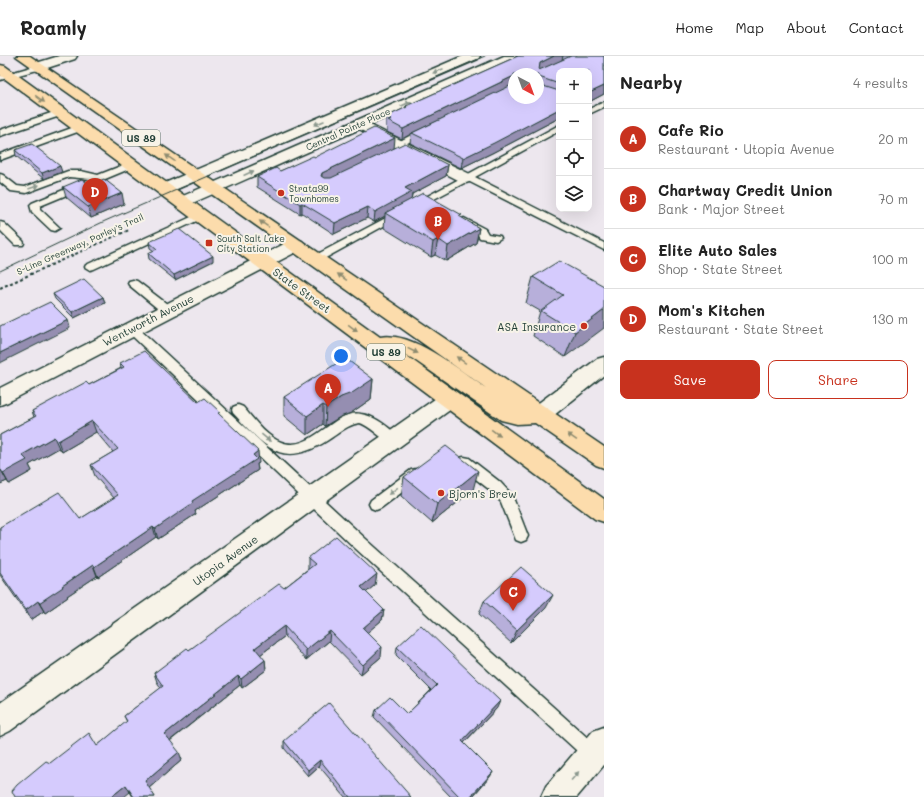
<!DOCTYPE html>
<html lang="en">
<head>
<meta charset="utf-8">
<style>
	:root { --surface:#fff; --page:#f6f6f6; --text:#222; --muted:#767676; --line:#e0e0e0; --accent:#c8321e }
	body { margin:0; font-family:Mali,sans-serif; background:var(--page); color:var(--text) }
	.controls { position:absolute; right:12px; top:12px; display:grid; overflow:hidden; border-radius:8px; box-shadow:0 4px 16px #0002 }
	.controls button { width:36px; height:36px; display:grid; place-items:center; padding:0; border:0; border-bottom:1px solid var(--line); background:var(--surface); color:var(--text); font:20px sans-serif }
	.compass { position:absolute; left:508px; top:12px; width:36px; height:36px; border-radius:50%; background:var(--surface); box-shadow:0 4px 16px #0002; rotate:139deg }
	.you { position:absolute; left:341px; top:300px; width:14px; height:14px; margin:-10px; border:3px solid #fff; border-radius:50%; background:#1a73e8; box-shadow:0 0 0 6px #1a73e833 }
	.badge { display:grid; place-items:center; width:26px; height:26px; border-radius:50%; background:var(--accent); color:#fff; font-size:13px; font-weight:700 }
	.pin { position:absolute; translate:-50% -33px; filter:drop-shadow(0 1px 2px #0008) }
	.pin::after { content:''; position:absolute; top:21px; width:14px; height:12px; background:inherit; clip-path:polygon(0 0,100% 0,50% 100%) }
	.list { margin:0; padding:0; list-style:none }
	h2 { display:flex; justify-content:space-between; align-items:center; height:52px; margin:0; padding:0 16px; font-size:17px }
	h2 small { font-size:13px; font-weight:400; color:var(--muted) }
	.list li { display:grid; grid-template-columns:26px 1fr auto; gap:12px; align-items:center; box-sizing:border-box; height:60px; padding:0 16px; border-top:1px solid var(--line) }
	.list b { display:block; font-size:15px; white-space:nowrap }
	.list p { margin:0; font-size:13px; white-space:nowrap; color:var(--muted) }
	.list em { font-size:13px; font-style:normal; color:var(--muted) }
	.actions { display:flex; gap:8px; padding:12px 16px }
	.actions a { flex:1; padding:9px 0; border:1px solid var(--accent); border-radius:8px; text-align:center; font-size:14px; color:var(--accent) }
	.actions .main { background:var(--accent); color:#fff }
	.icon { flex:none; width:22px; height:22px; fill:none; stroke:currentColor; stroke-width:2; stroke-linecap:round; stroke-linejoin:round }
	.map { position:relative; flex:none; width:604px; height:741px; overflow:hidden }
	header { display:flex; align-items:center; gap:24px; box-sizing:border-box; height:56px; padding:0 20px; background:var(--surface); border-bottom:1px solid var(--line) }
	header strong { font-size:19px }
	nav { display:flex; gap:22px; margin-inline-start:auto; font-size:14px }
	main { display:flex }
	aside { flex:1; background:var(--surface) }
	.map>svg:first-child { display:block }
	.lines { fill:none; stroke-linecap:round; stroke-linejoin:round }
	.service-casing { stroke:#1f3d34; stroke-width:3 }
	.minor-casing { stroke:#1f3d34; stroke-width:3 }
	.tertiary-casing { stroke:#1f3d34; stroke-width:3 }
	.primary-casing { stroke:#1f3d34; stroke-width:3 }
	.path { stroke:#1f3d34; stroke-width:2; stroke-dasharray:3 2.5; stroke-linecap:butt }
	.service { fill:#f7f3e8; fill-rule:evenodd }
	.minor { fill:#f7f3e8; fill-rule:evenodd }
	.tertiary { fill:#f7f3e8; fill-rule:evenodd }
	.primary { fill:#fcdcac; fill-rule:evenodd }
	.tram { stroke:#1f3d34; stroke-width:1 }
	.wall { fill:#b7afda; stroke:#1f3d34; fill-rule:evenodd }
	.shaded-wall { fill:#958eb1; stroke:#1f3d34 }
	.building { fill:#d5cbfd; stroke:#1f3d34 }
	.oneway { fill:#8b988e }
	.oneway2 { fill:#8e8c70 }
	.poi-dot { fill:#c8321e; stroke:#f7f3e8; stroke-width:1.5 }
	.labels { text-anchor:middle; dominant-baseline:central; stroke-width:4; stroke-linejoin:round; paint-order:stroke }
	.far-street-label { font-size:9px; fill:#1f3d34; stroke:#f7f3e8 }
	.far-poi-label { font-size:9px; fill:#1f3d34; stroke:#f7f3e8; text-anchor:start }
	.shield { fill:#f7f3e8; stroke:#60746a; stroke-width:1 }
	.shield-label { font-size:10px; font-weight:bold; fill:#1f3d34 }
	.street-label { font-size:11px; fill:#1f3d34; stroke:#f7f3e8 }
	.poi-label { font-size:11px; fill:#1f3d34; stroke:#f7f3e8; text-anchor:end }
</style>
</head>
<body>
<header>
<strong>Roamly</strong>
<nav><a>Home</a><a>Map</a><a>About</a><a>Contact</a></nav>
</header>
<main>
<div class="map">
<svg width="604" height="741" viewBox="0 0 604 741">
	<rect width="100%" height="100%" fill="#ede7ee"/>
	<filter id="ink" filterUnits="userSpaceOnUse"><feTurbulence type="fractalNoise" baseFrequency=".025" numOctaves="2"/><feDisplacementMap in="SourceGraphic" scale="8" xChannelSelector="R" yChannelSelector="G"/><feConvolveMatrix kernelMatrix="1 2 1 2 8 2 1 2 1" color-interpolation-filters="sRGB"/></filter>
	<g filter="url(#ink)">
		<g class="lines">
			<defs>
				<path id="service" d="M38 9 42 11 41 13 0 24V20Z
					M604 46V51L589 58V53Z
					M57 55H63L64 57 63 59 0 80V74Z
					M80 69 83 70 84 72 83 74 0 104V98Z
					M559 69V75L475 121 604 187V194L468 125 419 151 416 152 411 149Z
					M427 71 430 72 431 74 430 76 401 90H395L394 88Z
					M131 106 136 109 134 111 40 150V153L60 172 55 175 51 174 32 156 30 149 32 147 90 123 69 121 26 137 11 135 0 126V118L3 119 17 130 25 131 68 115H81L98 119Z
					M399 155 402 156 404 158 402 160 320 205 316 206 311 203 312 201Z
					M200 157 205 160 203 162 94 213 90 214 85 211 86 209Z
					M464 162 485 173 488 178 500 180 501 182 496 185 480 182 477 177 461 167 459 165Z
					M0 166 4 167 23 185 24 187 23 189H15L0 174Z
					M133 224 137 225 171 251 173 254 171 257H163L129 229 128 227 129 225Z
					M132 269 136 270 366 483 600 693 603 699 600 705 594 708 588 705 355 492 128 276 126 273 128 270Z
					M238 349 243 351C253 362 265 380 281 386 312 398 333 353 361 358 376 360 387 371 398 379L400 383 398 387C386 390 373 371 360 367 348 368 338 378 328 384 282 414 265 391 233 357L232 354 233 351Z
					M464 401 469 402 500 426 512 439 528 480 526 484 521 486 516 484 501 446 490 434 459 410 457 406 459 402Z
					M416 413 421 414 423 418 421 422 381 452 376 454 371 452 369 448 371 444 411 414Z"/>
				<path id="minor" d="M59 0H77L75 3 38 15 33 14 32 11 33 8Z
					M360 64 472 119 474 122 472 125 466 127 460 125 355 71 353 68 355 65Z
					M296 184 302 185 305 189 302 193 8 346 0 349V332L290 185Z
					M604 301V319L548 364 540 366 532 364 529 358 532 352 597 303Z
					M450 335 458 338 461 343 458 348 10 675 0 680V647L442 338Z
					M604 671V709L577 741H541L546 730 593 675Z"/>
				<path id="tertiary" d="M463 0H480L478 3 170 136 164 138 158 136 156 133 158 130Z
					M504 0H520L518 3 188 149 182 151 176 149 174 146 176 143Z"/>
				<path id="primary" d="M16 0H30L604 391V412L596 409 535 367 517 368 501 364 413 303 404 298 604 443V466L595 463 0 19V9L5 10 380 281C412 274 460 315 486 332Z"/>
			</defs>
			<use href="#service" class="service-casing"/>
			<use href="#minor" class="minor-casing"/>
			<use href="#tertiary" class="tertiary-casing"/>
			<use href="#primary" class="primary-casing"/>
			<path class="path" d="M0 232 129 174"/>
			<use href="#service" class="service"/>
			<use href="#minor" class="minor"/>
			<use href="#tertiary" class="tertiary"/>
			<use href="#primary" class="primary"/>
			<path class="tram" d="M0 215 105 165 485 0"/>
		</g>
		<path class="wall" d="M518 0H604V38L589 46 559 15V62L492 97 461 112 410 87 411 78 402 83 387 76V72L386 71V61L405 52 406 50ZM514 18H538L514 42Z
			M394 93 448 109 446 120 412 138 411 143 461 162 479 172 476 187 446 205 435 199 431 201 384 172 385 160 374 166 367 162 334 178 302 157 300 158 257 131V121L280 115 315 101Z
			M15 94 62 116 44 123 16 100Z
			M63 131 124 148 91 162 66 141Z
			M149 186 213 205 175 224 149 203 148 197 154 195 150 192Z
			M533 221 604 230 565 301 533 280 540 255 526 247Z
			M53 238 103 241 105 247 74 262 55 243Z
			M120 307 198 346 221 360 259 407 257 408 258 414 195 455 196 458 158 483 156 481 98 521 97 520 67 540 68 541 45 557 44 555 31 564 0 519V471L80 463 114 442 95 420 91 409 113 396 96 376 62 396 59 392 29 409 32 415 9 428 7 425 0 428V379L34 361 32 355 89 329 121 312Z
			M373 323 371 343 351 357 340 361 325 370 323 368 307 379 284 360V341Z
			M404 421 473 434 432 467 401 440Z
			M308 502 375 529 366 536 384 554 382 564 367 576 381 601 361 618 329 585 306 604 285 580 260 599 265 604 266 614 242 632 240 629 170 685 182 704 149 732 155 741H133L130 736 50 707 97 690 127 666 124 660 161 632 157 626 154 617 284 532 308 513Z
			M484 545 546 552 511 587 479 558Z
			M397 591 497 652 464 687 493 716 489 722 472 741H451L374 661 376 654 407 658 431 634 396 599Z
			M284 685 411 741H345L319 710 308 720 284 692Z"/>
		<path class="shaded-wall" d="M554 0H563L562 4 537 17 540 7Z
			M514 20V29L412 77 411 78 402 83 403 73Z
			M604 30V38L589 46V37Z
			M559 53V62L492 97 461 112 463 102Z
			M395 82 394 93 321 130 322 117Z
			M448 109 446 120 412 138 411 146 385 157V160L374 166 375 156 405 132Z
			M60 110 62 116 44 123 42 117Z
			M122 137 124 148 91 162 88 151Z
			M302 147V157L300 158V148Z
			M368 151 367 162 334 178 335 167Z
			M479 172 476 187 446 205 448 190Z
			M438 183 435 199 431 201 433 186Z
			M213 200V205L175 224 174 219Z
			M103 241 105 247 74 262 72 256Z
			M604 254V272L565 301 575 276Z
			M68 264 70 272 0 307V297Z
			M373 323 371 343 351 357 340 361 325 370 326 351 341 341Z
			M323 349V368L307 379V360Z
			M92 365 96 376 62 396 58 385Z
			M54 381 59 392 29 409 32 415 9 428 3 417 22 399Z
			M258 395 259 407 257 408 258 414 195 455 196 458 158 483 155 473Z
			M0 414H1L7 425 0 428Z
			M478 415 473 434 432 467 437 448Z
			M153 471 156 481 98 521 94 511Z
			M93 509 97 520 67 540 68 541 45 557 39 547 62 530Z
			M377 518 375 529 360 542 361 531Z
			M553 539 546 552 511 587 517 574Z
			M38 545 44 555 31 564 26 554Z
			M384 554 382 564 361 582 363 572Z
			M284 570 285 580 256 602 255 592Z
			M330 575 329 585 306 604V594Z
			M382 591 381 601 361 618 363 609Z
			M265 604 266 614 242 632 241 623Z
			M238 620 240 629 168 686 165 678Z
			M500 645 497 652 459 692 462 685Z
			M179 696 182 704 149 732 145 725Z
			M320 704 319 710 308 720V714Z
			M493 716 489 722 472 741H470Z
			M126 729 130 736 124 741H111Z"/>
		<path class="building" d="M518 0H554L540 7 539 14 571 0H604V30L589 37V15H559V28L539 21 540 29 559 35V53L494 87 463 102 412 77 514 28V42H538V18H514V20L403 73 388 65 392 64 386 61 407 51 406 50Z
			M374 72 395 82 322 117 321 120 324 122H331L405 87 448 109 405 132 412 136 375 156 368 151 335 167 302 147 300 148 257 121 276 112 280 115 313 100 315 101Z
			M32 88 60 110 42 117 15 94Z
			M82 123 90 129 104 123 122 137 88 151 63 131Z
			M423 137 462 159 459 160 479 172 448 190 438 183 433 186 385 157Z
			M179 173 213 200 174 219 148 197 157 193 149 186Z
			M559 205 604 230V254L575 276 541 255 563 239 533 221Z
			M84 223 103 241 72 256 53 238Z
			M50 246 68 264 0 297V270Z
			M144 295 198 346 205 342 220 356 218 357 258 395 253 399 257 403 192 445 193 447 155 473 153 471 94 511 93 509 62 530 63 531 39 547 38 545 26 554 0 517V471L59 436 80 463 118 439 91 409 118 393 92 365 58 385 54 381 22 399 27 404 3 417 1 414H0V379L36 360 32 355 86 326 89 329 124 311 120 307Z
			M345 302 373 323 352 337 341 341 326 351 323 349 307 360 284 341Z
			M446 390 478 415 437 448 404 421Z
			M336 480 377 518 361 531 384 554 363 572 382 591 363 609 330 575 306 594 284 570 255 592 265 604 241 623 238 620 165 678 179 696 145 725 155 741H134L126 729 111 741H15L12 735 17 729 46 705 50 707 89 677 97 690 127 665 124 660 163 630 154 617 187 592 189 594 279 528 284 532 315 508 308 502Z
			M521 511 553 539 517 574 484 545Z
			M421 569 500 645 462 685 493 716 470 741H460L376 654 390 641 407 658 437 629 397 591Z
			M329 647 411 741H350L320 704 308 714 284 685Z"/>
		<defs><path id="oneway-solid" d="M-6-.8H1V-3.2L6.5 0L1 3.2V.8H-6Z"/></defs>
		<g class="oneway">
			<use href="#oneway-solid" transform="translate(438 15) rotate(157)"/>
			<use href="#oneway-solid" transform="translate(406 48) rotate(-24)"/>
			<use href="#oneway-solid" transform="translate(319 67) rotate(157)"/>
			<use href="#oneway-solid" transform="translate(249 117) rotate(-24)"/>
			<use href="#oneway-solid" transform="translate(34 131) rotate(-20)"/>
			<use href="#oneway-solid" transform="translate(266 382) rotate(39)"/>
			<use href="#oneway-solid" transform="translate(393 435) rotate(143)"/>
			<use href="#oneway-solid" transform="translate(575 720) rotate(-49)"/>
		</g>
		<g class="oneway2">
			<use href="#oneway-solid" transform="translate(40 43) rotate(36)"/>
			<use href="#oneway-solid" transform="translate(170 102) rotate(-145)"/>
			<use href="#oneway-solid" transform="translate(264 168) rotate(-145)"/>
			<use href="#oneway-solid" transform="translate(342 221) rotate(-145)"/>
			<use href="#oneway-solid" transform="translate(353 272) rotate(36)"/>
			<use href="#oneway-solid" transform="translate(413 295) rotate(26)"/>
			<use href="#oneway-solid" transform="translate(461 304) rotate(-145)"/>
			<use href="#oneway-solid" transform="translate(496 377) rotate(36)"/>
			<use href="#oneway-solid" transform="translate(572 381) rotate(-145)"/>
		</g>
	</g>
	<g class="poi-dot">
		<circle cx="281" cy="137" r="4"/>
		<rect x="205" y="183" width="8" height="8" rx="2"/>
		<circle cx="584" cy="270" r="4"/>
		<circle cx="441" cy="437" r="4"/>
	</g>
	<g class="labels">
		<g class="far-street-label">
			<text transform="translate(348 73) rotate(-24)">Central Pointe Place</text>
			<text transform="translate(80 188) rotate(-24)">S-Line Greenway, Parley's Trail</text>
		</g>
		<g class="far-poi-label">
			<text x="289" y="132">Strata99<tspan x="289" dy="10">Townhomes</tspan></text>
			<text x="217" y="182">South Salt Lake<tspan x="217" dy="10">City Station</tspan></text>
		</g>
		<g class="shield">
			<rect x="122" y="74" width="38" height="16" rx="3"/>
			<rect x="367" y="288" width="38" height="16" rx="3"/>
		</g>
		<g class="shield-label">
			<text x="141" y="82">US 89</text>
			<text x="386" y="296">US 89</text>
		</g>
		<g class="street-label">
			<text transform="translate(302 234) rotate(36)">State Street</text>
			<text transform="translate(148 264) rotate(-27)">Wentworth Avenue</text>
			<text transform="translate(225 504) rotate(-36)">Utopia Avenue</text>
		</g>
		<g class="poi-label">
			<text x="576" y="270">ASA Insurance</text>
			<text x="449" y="437" text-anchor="start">Bjorn's Brew</text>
		</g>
	</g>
</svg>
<div class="controls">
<button>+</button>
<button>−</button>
<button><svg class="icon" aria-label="locate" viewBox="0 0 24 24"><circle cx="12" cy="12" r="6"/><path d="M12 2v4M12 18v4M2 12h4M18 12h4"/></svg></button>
<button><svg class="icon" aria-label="layers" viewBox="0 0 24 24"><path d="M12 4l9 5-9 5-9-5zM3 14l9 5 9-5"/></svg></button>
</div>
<svg class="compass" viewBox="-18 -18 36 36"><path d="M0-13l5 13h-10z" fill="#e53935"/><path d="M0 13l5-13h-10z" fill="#767676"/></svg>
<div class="you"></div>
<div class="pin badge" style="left:328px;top:351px">A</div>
<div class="pin badge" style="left:438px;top:184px">B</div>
<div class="pin badge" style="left:513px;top:555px">C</div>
<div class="pin badge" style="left:95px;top:155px">D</div>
</div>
<aside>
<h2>Nearby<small>4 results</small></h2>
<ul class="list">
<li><span class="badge">A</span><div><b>Cafe Rio</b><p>Restaurant · Utopia Avenue</p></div><em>20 m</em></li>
<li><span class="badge">B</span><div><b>Chartway Credit Union</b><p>Bank · Major Street</p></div><em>70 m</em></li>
<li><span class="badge">C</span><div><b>Elite Auto Sales</b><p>Shop · State Street</p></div><em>100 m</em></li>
<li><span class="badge">D</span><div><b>Mom's Kitchen</b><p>Restaurant · State Street</p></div><em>130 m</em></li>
</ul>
<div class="actions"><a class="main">Save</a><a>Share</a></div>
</aside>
</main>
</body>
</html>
